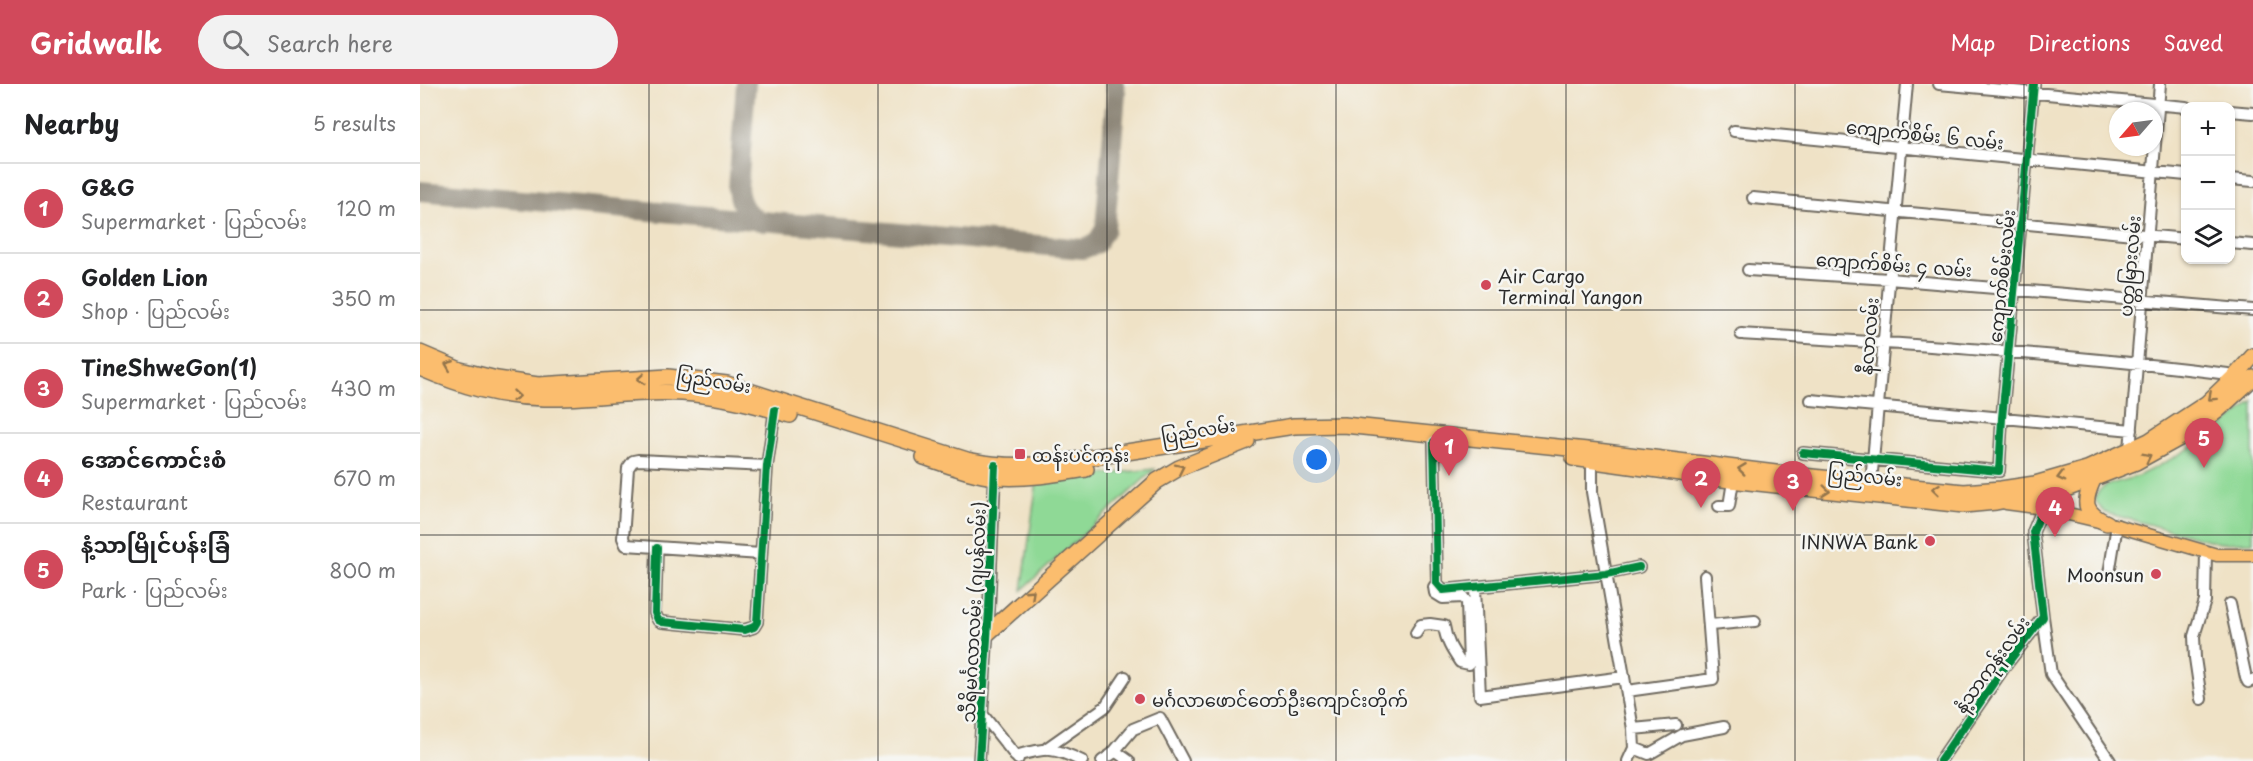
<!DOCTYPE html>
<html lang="en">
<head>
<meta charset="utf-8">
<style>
	:root { --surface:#fff; --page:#f2f2f2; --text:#202124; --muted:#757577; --line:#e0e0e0; --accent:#d1495b }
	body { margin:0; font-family:"Playpen Sans","Noto Sans Myanmar",sans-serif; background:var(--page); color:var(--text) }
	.controls { position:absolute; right:18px; top:18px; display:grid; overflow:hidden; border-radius:12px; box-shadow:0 2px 4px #0004 }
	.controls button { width:54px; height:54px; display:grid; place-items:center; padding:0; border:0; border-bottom:2px solid var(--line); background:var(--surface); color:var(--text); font:30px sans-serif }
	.compass { position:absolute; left:1689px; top:18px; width:54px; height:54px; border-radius:50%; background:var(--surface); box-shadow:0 2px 4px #0004; rotate:242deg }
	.you { position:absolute; left:897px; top:376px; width:21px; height:21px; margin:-15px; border:4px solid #fff; border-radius:50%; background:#1a73e8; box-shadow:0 0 0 9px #1a73e833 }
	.badge { display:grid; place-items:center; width:39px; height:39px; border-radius:50%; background:var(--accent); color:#fff; font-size:20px; font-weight:700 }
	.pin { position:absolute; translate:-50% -50px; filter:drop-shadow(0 2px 3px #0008) }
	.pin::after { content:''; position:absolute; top:32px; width:21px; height:18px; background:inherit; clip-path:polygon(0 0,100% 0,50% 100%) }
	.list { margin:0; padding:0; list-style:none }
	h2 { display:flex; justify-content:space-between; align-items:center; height:78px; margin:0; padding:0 24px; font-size:26px }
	h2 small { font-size:20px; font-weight:400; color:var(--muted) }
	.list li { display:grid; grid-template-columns:39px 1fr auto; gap:18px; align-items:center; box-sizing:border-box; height:90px; padding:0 24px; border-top:2px solid var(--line) }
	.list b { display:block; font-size:22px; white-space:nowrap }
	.list p { margin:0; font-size:20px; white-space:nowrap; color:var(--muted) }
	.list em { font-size:20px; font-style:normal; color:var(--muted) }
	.icon { flex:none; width:33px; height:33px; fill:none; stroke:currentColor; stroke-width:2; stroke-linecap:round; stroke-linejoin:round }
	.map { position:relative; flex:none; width:1833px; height:677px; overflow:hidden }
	header { display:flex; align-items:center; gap:36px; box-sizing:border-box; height:84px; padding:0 30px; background:var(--accent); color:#fff }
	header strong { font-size:28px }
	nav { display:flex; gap:33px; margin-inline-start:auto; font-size:21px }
	.search { width:420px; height:54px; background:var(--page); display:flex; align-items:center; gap:15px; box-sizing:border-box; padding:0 21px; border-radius:33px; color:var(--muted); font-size:22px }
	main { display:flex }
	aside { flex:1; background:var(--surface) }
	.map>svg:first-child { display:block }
	.green { fill:#8fd996; stroke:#5d8260; stroke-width:1.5 }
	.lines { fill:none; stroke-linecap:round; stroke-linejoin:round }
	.taxiway { stroke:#8d8678; stroke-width:20 }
	.minor-casing { stroke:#706b61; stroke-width:14 }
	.major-casing { stroke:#706b61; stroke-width:15 }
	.highway-casing { stroke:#706b61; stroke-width:18 }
	.minor { stroke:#fff; stroke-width:10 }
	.major { stroke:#fbbd6e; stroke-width:12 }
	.highway { stroke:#fbbd6e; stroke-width:15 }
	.cycleway-casing { stroke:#f6f6f2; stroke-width:11 }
	.cycleway { stroke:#00873e; stroke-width:8 }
	.oneway { stroke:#93744c }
	.grid { fill:none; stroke:#2b2b2b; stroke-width:1.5; stroke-opacity:0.55 }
	.poi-dot { fill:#d1495b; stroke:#f6f6f2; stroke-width:2 }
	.labels { text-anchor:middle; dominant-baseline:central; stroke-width:5; stroke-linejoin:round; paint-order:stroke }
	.street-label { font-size:18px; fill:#2b2b2b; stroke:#f6f6f2 }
	.poi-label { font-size:18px; fill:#2b2b2b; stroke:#f6f6f2; text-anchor:start }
</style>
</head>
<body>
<header>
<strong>Gridwalk</strong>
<div class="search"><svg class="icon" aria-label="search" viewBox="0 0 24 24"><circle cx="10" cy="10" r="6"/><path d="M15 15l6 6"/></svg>Search here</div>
<nav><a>Map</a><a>Directions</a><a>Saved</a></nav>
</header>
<main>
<aside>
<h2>Nearby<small>5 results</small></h2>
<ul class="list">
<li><span class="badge">1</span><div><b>G&amp;G</b><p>Supermarket · ပြည်လမ်း</p></div><em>120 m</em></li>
<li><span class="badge">2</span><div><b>Golden Lion</b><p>Shop · ပြည်လမ်း</p></div><em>350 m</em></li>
<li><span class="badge">3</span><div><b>TineShweGon(1)</b><p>Supermarket · ပြည်လမ်း</p></div><em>430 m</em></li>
<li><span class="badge">4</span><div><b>အောင်ကောင်းစံ</b><p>Restaurant</p></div><em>670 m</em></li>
<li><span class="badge">5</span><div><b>နံ့သာမြိုင်ပန်းခြံ</b><p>Park · ပြည်လမ်း</p></div><em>800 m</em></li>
</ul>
</aside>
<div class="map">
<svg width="1833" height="677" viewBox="0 0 1833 677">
	<rect width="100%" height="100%" fill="#f6f6f2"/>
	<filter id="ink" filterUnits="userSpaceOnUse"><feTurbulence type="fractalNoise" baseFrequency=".0167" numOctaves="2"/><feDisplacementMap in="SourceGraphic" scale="12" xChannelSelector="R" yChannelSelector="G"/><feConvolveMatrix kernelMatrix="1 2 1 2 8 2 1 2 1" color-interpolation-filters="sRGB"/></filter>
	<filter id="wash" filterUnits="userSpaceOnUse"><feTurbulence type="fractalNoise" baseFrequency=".008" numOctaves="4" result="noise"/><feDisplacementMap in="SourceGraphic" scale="24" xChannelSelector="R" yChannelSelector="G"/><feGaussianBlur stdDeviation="1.35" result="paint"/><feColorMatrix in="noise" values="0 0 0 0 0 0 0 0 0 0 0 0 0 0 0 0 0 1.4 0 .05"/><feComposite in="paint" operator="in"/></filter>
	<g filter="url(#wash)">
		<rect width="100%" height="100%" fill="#efe2c6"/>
		<path class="green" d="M1833 317V458L1799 459 1686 429C1679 423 1671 415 1679 407 1689 397 1710 397 1722 390 1762 371 1800 348 1833 317Z
			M735 385 602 506 617 397Z"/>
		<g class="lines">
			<path class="taxiway" d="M326 0 318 105C320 122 328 133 344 138
				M0 107 663 165 676 160 685 145 696 9 694 0"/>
		</g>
	</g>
	<g filter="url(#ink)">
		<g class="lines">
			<defs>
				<path id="minor" d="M1519 0 1766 23
					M1810 27 1833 29
					M1314 47 1766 91
					M1810 95 1833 97
					M1333 114 1766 155
					M1810 159 1833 161
					M1328 186 1469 195 1833 226
					M1321 250C1486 260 1652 270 1816 291
					M1391 316 1712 346
					M1014 358 1017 499 1023 506 1186 490 1219 483
					M1710 366 1740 0
					M1383 369 1579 387 1582 334 1614 0
					M1172 377V408L1213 645 1214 664 1208 677
					M1451 399 1487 0
					M1299 422H1309L1313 397
					M237 464 235 529 238 536 242 538 325 546 334 543 337 538 347 382 355 326
					M341 470 206 461 203 454 208 384 213 377 218 376 347 382
					M1689 490 1697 441
					M1055 504 1060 612 1204 593
					M1810 520 1826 594 1828 598 1833 596
					M1623 533 1631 590 1690 677
					M1290 541 1335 537
					M996 549 1001 541 1010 540 1024 542C1026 557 1032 566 1040 578L1049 580 1047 518 1043 513 1023 514 1015 509 1014 503 1017 499
					M1207 607 1293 595 1285 492
					M1781 615 1775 574 1774 552 1785 517 1786 468
					M563 631 598 675
					M1213 645 1256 641
					M627 664 685 623 705 593
					M1214 664 1229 670 1262 651 1304 643
					M695 667 709 677
					M595 672C627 664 632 662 662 677
					M559 677 569 525 575 388
					M682 677 692 670 713 645 740 634 763 677
					M1520 677 1583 585 1623 533 1613 448 1623 424"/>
				<path id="major" d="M1586 419 1623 424 1687 439 1797 471H1833"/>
				<path id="highway" d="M0 269 40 286 77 295 118 301 248 293 307 300 547 376C575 382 600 383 629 380L874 342 924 341 1177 367 1372 391 1544 408 1581 405 1615 400 1667 385 1729 357 1787 319 1816 291 1833 272
					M0 284C42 302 78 313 124 314 170 315 216 306 262 309 297 311 335 320 370 331
					M504 373C528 381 552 391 577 393 607 395 636 390 666 385
					M1153 374 1310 396 1450 411 1544 421 1576 418 1646 405 1716 378 1765 351 1797 327 1833 294
					M1673 396C1663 418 1663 429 1687 439
					M568 549 737 397 759 384 827 357"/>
			</defs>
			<use href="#minor" class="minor-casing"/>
			<use href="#major" class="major-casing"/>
			<use href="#highway" class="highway-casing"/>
			<use href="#minor" class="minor"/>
			<use href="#major" class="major"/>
			<use href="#highway" class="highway"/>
			<defs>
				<path id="cycleway" d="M1014 358 1017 499 1023 506 1186 490 1219 483
					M1383 369 1579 387 1582 334 1614 0
					M237 464 235 529 238 536 242 538 325 546 334 543 337 538 347 382 355 326
					M559 677 569 525 575 381
					M1520 677 1583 585 1623 533 1613 448 1623 424"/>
			</defs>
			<use href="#cycleway" class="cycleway-casing"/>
			<use href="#cycleway" class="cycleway"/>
		</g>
		<defs><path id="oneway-chevron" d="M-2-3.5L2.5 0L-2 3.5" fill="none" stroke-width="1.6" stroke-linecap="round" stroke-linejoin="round" transform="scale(1.5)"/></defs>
		<g class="oneway">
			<use href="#oneway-chevron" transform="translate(29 281) rotate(-158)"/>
			<use href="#oneway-chevron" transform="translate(221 295) rotate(176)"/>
			<use href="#oneway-chevron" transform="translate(96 312) rotate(5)"/>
			<use href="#oneway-chevron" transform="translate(1792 313) rotate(138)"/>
			<use href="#oneway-chevron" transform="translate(1727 373) rotate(-27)"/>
			<use href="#oneway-chevron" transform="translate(760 384) rotate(-26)"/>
			<use href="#oneway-chevron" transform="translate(1322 385) rotate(-173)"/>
			<use href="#oneway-chevron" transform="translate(1641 393) rotate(165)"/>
			<use href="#oneway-chevron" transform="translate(1516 405) rotate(-174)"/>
			<use href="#oneway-chevron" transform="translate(1406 407) rotate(6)"/>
			<use href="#oneway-chevron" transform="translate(611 509) rotate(-43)"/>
		</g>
	</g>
	<path class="grid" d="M229 0V677M458 0V677M687 0V677M916 0V677M1146 0V677M1375 0V677M1604 0V677M0 226H1833M0 451H1833"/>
	<g class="poi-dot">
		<circle cx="1066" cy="201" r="6"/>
		<rect x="594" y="364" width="12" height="12" rx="3"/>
		<circle cx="1510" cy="457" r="6"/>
		<circle cx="1736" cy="490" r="6"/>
		<circle cx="720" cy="615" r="6"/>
	</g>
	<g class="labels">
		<g class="street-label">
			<text transform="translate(1505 50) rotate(6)">ကျောက်စိမ်း ၆ လမ်း</text>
			<text transform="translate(1474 180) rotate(4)">ကျောက်စိမ်း ၄ လမ်း</text>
			<text transform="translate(1709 182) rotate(-85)">ပတ္တမြားလမ်း</text>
			<text transform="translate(1581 192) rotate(-84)">ကျောက်စိမ်းလမ်း</text>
			<text transform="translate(1448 252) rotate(-85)">နီလာလမ်း</text>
			<text transform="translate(294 296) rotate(9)">ပြည်လမ်း</text>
			<text transform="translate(778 346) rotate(-10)">ပြည်လမ်း</text>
			<text transform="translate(1445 391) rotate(6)">ပြည်လမ်း</text>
			<text transform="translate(553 528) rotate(-87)">သီရိမင်္ဂလာလမ်း (ဂျပန်လမ်း)</text>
			<text transform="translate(1571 580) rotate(-54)">နံ့သာကုန်းလမ်း</text>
		</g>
		<g class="poi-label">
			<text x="1078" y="191">Air Cargo<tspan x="1078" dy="21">Terminal Yangon</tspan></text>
			<text x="612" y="370">ထန်းပင်ကုန်း</text>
			<text x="1498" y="457" text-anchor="end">INNWA Bank</text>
			<text x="1724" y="490" text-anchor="end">Moonsun</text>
			<text x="732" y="615">မင်္ဂလာဖောင်တော်ဦးကျောင်းတိုက်</text>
		</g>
	</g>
</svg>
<div class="controls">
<button>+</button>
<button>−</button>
<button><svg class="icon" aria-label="layers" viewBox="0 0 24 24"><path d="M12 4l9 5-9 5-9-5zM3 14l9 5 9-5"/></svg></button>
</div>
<svg class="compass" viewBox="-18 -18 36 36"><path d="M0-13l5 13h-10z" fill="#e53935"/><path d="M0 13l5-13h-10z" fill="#757577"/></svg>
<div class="you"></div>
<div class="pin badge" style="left:1029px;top:392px">1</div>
<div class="pin badge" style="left:1281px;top:424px">2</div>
<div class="pin badge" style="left:1373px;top:427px">3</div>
<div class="pin badge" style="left:1635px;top:453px">4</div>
<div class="pin badge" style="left:1784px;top:384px">5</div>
</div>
</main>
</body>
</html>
